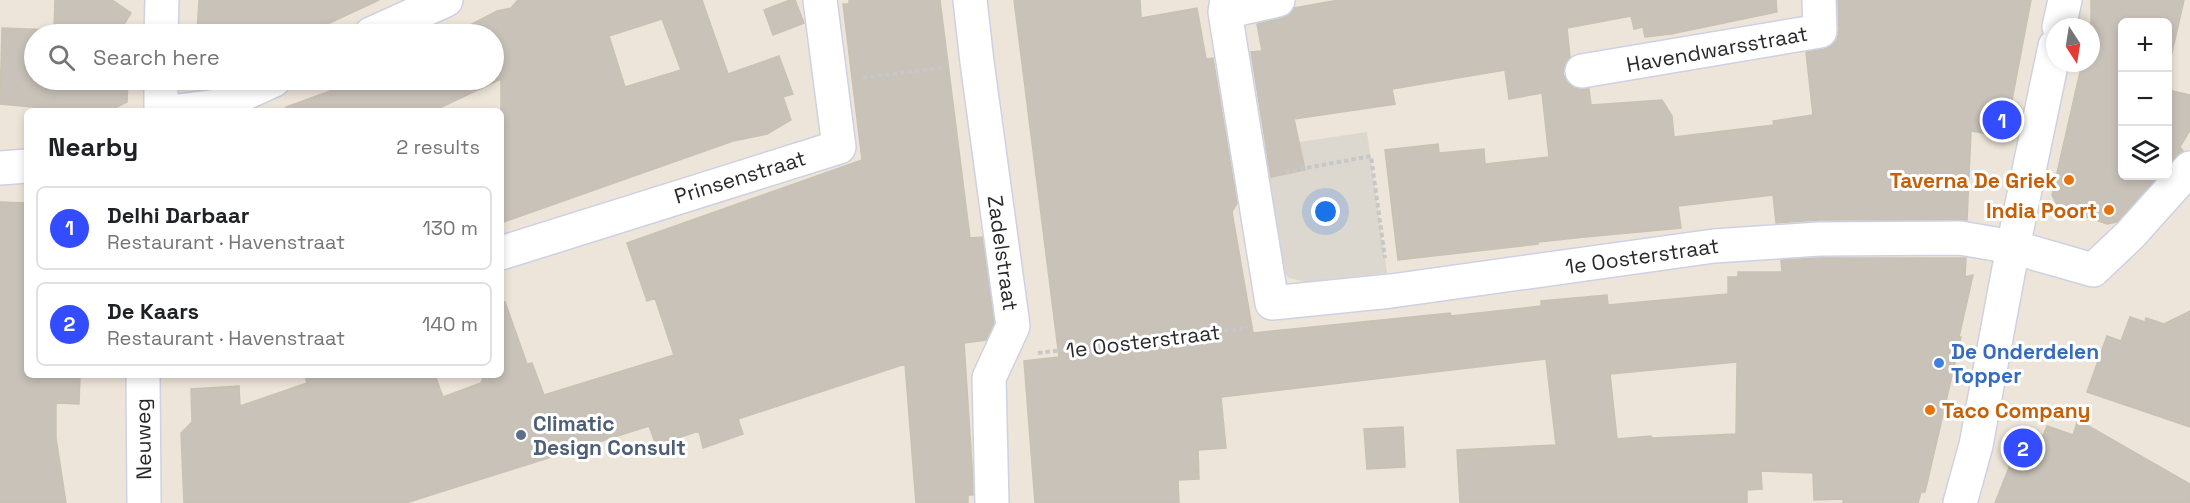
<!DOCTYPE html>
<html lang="en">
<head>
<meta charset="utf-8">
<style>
	:root { --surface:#fff; --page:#f2f2f2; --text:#202124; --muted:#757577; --line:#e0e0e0; --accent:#334cff }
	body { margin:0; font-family:"Space Grotesk",sans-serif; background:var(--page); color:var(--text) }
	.controls { position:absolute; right:18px; top:18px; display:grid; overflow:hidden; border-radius:9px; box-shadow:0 3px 9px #0003 }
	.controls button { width:54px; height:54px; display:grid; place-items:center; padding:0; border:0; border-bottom:2px solid var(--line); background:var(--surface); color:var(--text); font:30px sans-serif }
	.compass { position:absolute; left:2046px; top:18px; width:54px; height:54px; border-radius:50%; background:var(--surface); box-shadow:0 3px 9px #0003; rotate:168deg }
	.you { position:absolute; left:1326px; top:212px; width:21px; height:21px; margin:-15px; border:4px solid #fff; border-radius:50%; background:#1a73e8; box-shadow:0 0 0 9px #1a73e833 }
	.badge { display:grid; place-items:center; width:39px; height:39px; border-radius:50%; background:var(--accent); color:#fff; font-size:20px; font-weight:700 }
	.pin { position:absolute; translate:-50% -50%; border:3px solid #fff; box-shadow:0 2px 6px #0006 }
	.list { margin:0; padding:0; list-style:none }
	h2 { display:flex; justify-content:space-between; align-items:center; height:78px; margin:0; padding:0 24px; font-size:26px }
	h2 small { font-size:20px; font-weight:400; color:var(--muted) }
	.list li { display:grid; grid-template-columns:39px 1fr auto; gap:18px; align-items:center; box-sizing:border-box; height:84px; margin:0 12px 12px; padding:0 12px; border:2px solid var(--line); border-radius:9px }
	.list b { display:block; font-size:22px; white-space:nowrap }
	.list p { margin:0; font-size:20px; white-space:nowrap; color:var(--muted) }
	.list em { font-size:20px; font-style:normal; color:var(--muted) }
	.icon { flex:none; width:33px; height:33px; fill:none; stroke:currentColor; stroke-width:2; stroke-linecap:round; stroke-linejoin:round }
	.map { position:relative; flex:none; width:2190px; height:503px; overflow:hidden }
	.search { position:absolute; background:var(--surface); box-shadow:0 3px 9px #0003; left:24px; top:24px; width:480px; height:66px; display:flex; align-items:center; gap:15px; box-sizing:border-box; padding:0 21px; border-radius:33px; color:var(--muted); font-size:22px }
	.panel { position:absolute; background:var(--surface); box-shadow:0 3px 9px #0003; left:24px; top:108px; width:480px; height:270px; border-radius:9px }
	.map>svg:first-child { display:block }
	.plaza { fill:#dcd8d0 }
	.building { fill:#c8c2b9; stroke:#c8c2b2; stroke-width:1.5; fill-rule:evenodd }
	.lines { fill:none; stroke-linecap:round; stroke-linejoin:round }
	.minor-casing { stroke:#ced1e4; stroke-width:36 }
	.path { stroke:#c7c7c7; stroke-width:4; stroke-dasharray:4.5 3; stroke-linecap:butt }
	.minor { stroke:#fff; stroke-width:33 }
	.food-dot { fill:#e8710a; stroke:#fff; stroke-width:2 }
	.shop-dot { fill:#3f7fe0; stroke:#fff; stroke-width:2 }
	.service-dot { fill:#5c6f8a; stroke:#fff; stroke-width:2 }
	.labels { text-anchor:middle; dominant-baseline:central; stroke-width:6; stroke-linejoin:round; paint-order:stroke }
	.street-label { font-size:21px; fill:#292929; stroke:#fff }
	.food-label { font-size:21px; font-weight:bold; fill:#c56008; stroke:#fff; text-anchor:end }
	.shop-label { font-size:21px; font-weight:bold; fill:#366cbe; stroke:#fff; text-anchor:start }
	.service-label { font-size:21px; font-weight:bold; fill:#4e5e75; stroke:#fff; text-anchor:start }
</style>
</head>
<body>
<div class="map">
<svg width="2190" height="503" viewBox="0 0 2190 503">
	<rect width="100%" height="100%" fill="#ede5d9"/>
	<path class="plaza" d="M1367 132 1387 273 1306 282 1289 278 1280 267 1258 148Z"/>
	<path class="building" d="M55 0H112L131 13 120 31V34H34V80H128L127 102 109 111H75L0 104 2 28 54 30Z
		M199 0H379L306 34H197Z
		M518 0H702L728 74 779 56 793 94 783 97 791 120 767 134 733 141 501 223V79L433 111H286V107L344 86 341 80H494V34H453L497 11 511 8ZM662 19 681 70 625 87 609 36Z
		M790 0H795L804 23 773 35 764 10Z
		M849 0H940L970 238 982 237 994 323 986 340 964 343 972 466 973 495H968V503H916L905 364 738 419 743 434 703 448 699 431 656 445 649 426 406 503H184L181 433 192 422 191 389 239 386 240 406 307 383 305 375H435L443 397 481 383 484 375H501V303L505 302 527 364 532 363 544 395 674 355 655 298 647 301 627 243 862 160 843 4H849Z
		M1014 0H1140L1141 18 1197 8 1206 59 1213 58 1237 203 1232 212 1253 333 1450 313 1451 316 1541 306V301L1607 295 1608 305 1728 294V277H1738V272H1782L1781 260 1820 258H1966L1965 277 1973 275 1959 337H1961L1925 492H1921L1918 503H1843V499L1814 500 1813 473 1761 471 1762 489 1747 490V503H1460L1457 450 1556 445 1546 359 1221 397 1226 448 1198 450 1199 479 1178 480 1179 503H1035L1024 361 1059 357ZM1737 362 1736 434 1652 438 1651 436 1617 439 1610 374Z
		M1339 0H1776L1777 12 1671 34 1645 37 1643 27 1634 29 1631 16 1567 28 1570 57 1565 64 1563 74 1568 83 1574 88 1589 89 1591 105 1662 100 1672 116 1674 137 1774 125 1773 121 1813 115 1806 52 1824 49 1831 46 1837 40 1839 30 1838 0H2031L2005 137 1971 131 1967 220H1819L1776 223 1773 195 1678 206 1681 228 1585 237 1538 242V244L1398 260 1385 150 1438 144 1439 153 1484 149 1485 164 1549 157 1542 93 1509 99 1505 70 1392 89 1395 104 1294 119 1305 170 1271 177 1251 52 1262 51 1257 24 1283 18 1290 14 1294 8Z
		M2091 0H2184L2168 70V22H2122V176H2158L2117 222 2107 224 2058 207 2052 195 2082 63H2091Z
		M2168 90 2190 95V130L2180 147 2183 151 2168 165Z
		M0 202 27 203V375H80L79 404 56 403V438L66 503H0Z
		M2190 311V427L2087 392 2107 336 2121 341 2130 317 2145 322 2146 318 2164 324Z
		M2078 420 2190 484V503H1995L2024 430 2043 436 2047 426 2073 435Z
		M1403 427 1405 467 1367 469 1364 429Z"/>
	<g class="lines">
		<defs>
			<path id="minor" d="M970 0 977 62 1013 326 989 378 992 503
				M1227 0 1225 12 1272 303 1391 291 1714 246 1819 239 1960 238 2013 247 2093 270 2130 235 2190 168
				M1225 12 1278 0
				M2059 27 2065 0
				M161 34 162 0
				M371 34 446 0
				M1582 71 1820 31 1819 0
				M161 80V111
				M178 111 217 106 274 80
				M0 168 27 166
				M501 253 839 147 820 0
				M143 375 144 503
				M1960 503 1976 445 2013 247 2055 46"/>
		</defs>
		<use href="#minor" class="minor-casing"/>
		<path class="path" d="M863 78 945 67
			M1285 172 1371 156 1385 258
			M1038 353 1248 328"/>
		<use href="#minor" class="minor"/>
	</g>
	<g class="food-dot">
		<circle cx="2069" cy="180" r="6"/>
		<circle cx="2109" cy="210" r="6"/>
		<circle cx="1930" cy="410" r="6"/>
	</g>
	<circle class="shop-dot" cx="1939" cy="363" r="6"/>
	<circle class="service-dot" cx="521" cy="435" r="6"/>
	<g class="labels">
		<g class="street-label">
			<text transform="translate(1717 49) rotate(-10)">Havendwarsstraat</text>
			<text transform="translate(740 177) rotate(-17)">Prinsenstraat</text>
			<text transform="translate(1003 253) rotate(82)">Zadelstraat</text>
			<text transform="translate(1642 256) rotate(-8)">1e Oosterstraat</text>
			<text transform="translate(1143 341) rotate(-7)">1e Oosterstraat</text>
			<text transform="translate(143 439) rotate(-91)">Neuweg</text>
		</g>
		<g class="food-label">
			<text x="2057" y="180">Taverna De Griek</text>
			<text x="2097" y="210">India Poort</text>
			<text x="1942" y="410" text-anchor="start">Taco Company</text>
		</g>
		<g class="shop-label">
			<text x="1951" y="351">De Onderdelen<tspan x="1951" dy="24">Topper</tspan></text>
		</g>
		<g class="service-label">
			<text x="533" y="423">Climatic<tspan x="533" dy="24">Design Consult</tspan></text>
		</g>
	</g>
</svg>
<div class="controls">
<button>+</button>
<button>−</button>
<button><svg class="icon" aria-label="layers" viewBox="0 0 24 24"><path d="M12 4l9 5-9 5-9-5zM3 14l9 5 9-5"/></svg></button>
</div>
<svg class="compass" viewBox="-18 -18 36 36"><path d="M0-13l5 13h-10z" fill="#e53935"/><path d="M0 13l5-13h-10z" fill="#757577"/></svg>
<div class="you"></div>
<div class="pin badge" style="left:2002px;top:120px">1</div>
<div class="pin badge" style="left:2023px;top:448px">2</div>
<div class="search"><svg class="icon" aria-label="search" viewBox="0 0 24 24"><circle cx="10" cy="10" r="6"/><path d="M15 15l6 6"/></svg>Search here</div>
<section class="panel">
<h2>Nearby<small>2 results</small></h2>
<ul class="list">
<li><span class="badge">1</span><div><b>Delhi Darbaar</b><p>Restaurant · Havenstraat</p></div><em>130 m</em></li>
<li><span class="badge">2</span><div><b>De Kaars</b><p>Restaurant · Havenstraat</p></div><em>140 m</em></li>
</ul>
</section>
</div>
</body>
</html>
